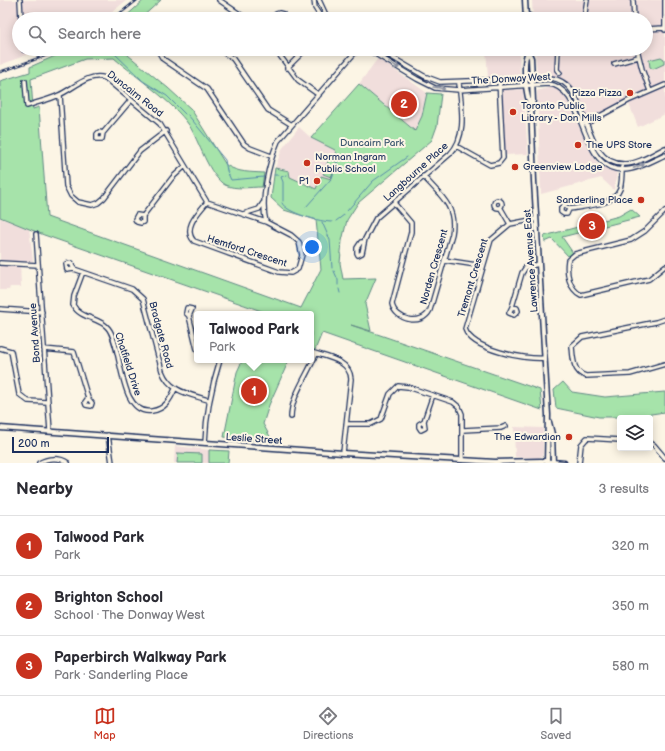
<!DOCTYPE html>
<html lang="en">
<head>
<meta charset="utf-8">
<style>
	:root { --surface:#fff; --page:#f7f7f7; --text:#2b2b33; --muted:#7c7c81; --line:#e1e1e2; --accent:#c8321e }
	body { margin:0; font-family:"Balsamiq Sans",sans-serif; background:var(--page); color:var(--text) }
	.controls { position:absolute; right:12px; bottom:12px; display:grid; overflow:hidden; border-radius:4px; box-shadow:0 2px 10px #0003 }
	.controls button { width:36px; height:36px; display:grid; place-items:center; padding:0; border:0; border-bottom:1px solid var(--line); background:var(--surface); color:var(--text); font:20px sans-serif }
	.scale { position:absolute; left:12px; bottom:10px; width:97px; box-sizing:border-box; padding-left:4px; border:2px solid #1b2f5e; border-top:0; font-size:11px; line-height:14px; white-space:nowrap; color:#1b2f5e; -webkit-text-stroke:3px #fcf5e5; paint-order:stroke }
	.you { position:absolute; left:312px; top:247px; width:14px; height:14px; margin:-10px; border:3px solid #fff; border-radius:50%; background:#1a73e8; box-shadow:0 0 0 6px #1a73e833 }
	.badge { display:grid; place-items:center; width:26px; height:26px; border-radius:50%; background:var(--accent); color:#fff; font-size:13px; font-weight:700 }
	.pin { position:absolute; translate:-50% -50%; border:2px solid #fff; box-shadow:0 1px 4px #0006 }
	.popup { position:absolute; left:194px; top:311px; width:120px; height:52px; box-sizing:border-box; display:grid; place-content:center; border-radius:4px; background:var(--surface); filter:drop-shadow(0 1px 3px #0005); font-size:13px; white-space:nowrap; color:var(--muted) }
	.popup b { font-size:15px; color:var(--text) }
	.popup::after { content:''; position:absolute; left:50%; top:100%; margin-left:-8px; border:8px solid transparent; border-top-color:var(--surface) }
	.list { margin:0; padding:0; list-style:none }
	h2 { display:flex; justify-content:space-between; align-items:center; height:52px; margin:0; padding:0 16px; font-size:17px }
	h2 small { font-size:13px; font-weight:400; color:var(--muted) }
	.list li { display:grid; grid-template-columns:26px 1fr auto; gap:12px; align-items:center; box-sizing:border-box; height:60px; padding:0 16px; border-top:1px solid var(--line) }
	.list b { display:block; font-size:15px; white-space:nowrap }
	.list p { margin:0; font-size:13px; white-space:nowrap; color:var(--muted) }
	.list em { font-size:13px; font-style:normal; color:var(--muted) }
	.icon { flex:none; width:22px; height:22px; fill:none; stroke:currentColor; stroke-width:2; stroke-linecap:round; stroke-linejoin:round }
	.map { position:relative; flex:none; width:665px; height:463px; overflow:hidden }
	.search { position:absolute; background:var(--surface); box-shadow:0 2px 10px #0003; left:12px; right:12px; top:12px; height:44px; display:flex; align-items:center; gap:10px; box-sizing:border-box; padding:0 14px; border-radius:22px; color:var(--muted); font-size:15px }
	.sheet { height:232px; background:var(--surface) }
	nav { display:flex; justify-content:space-around; align-items:center; box-sizing:border-box; height:56px; border-top:1px solid var(--line); background:var(--surface); font-size:11px; color:var(--muted) }
	nav a { display:grid; justify-items:center; gap:2px }
	nav .on { color:var(--accent) }
	.map>svg:first-child { display:block }
	.built { fill:#f1dedc }
	.green { fill:#a6e3aa; stroke:#608984 }
	.lines { fill:none; stroke-linecap:round; stroke-linejoin:round }
	.stream { stroke:#568aaa; stroke-width:1 }
	.minor-casing { stroke:#1b2f5e; stroke-width:6 }
	.major-casing { stroke:#1b2f5e; stroke-width:7 }
	.minor { stroke:#fcf5e5; stroke-width:3.5 }
	.major { stroke:#fcf5e5; stroke-width:4 }
	.rail-casing { stroke:#1b2f5e; stroke-width:2.5 }
	.rail { stroke:#fcf5e5; stroke-width:1; stroke-dasharray:3; stroke-linecap:butt }
	.oneway { stroke:#8c92a2 }
	.poi-dot { fill:#c8321e; stroke:#fcf5e5; stroke-width:1.5 }
	.labels { text-anchor:middle; dominant-baseline:central; stroke-width:4; stroke-linejoin:round; paint-order:stroke }
	.street-label { font-size:10px; fill:#1b2f5e; stroke:#fcf5e5 }
	.poi-label { font-size:10px; fill:#1b2f5e; stroke:#fcf5e5; text-anchor:end }
	.park-label { font-size:10px; fill:#37536d; stroke:#fcf5e5 }
</style>
</head>
<body>
<div class="map">
<svg width="665" height="463" viewBox="0 0 665 463">
	<rect width="100%" height="100%" fill="#fcf5e5"/>
	<filter id="ink" filterUnits="userSpaceOnUse"><feTurbulence type="fractalNoise" baseFrequency=".025" numOctaves="2"/><feDisplacementMap in="SourceGraphic" scale="8" xChannelSelector="R" yChannelSelector="G"/><feConvolveMatrix kernelMatrix="1 2 1 2 8 2 1 2 1" color-interpolation-filters="sRGB"/></filter>
	<g filter="url(#ink)">
		<path class="built" d="M0 0H127L103 19H19V49H42L0 65Z
			M532 0H665V114L638 127 629 104 590 125 583 116 570 87 562 79 552 76 537 77 535 49H646V19H533Z
			M486 49H519L520 75 488 78Z
			M378 58 427 93 422 116 415 131 359 84Z
			M551 87 560 90 567 100 589 149 598 164 617 173 614 190 601 178 541 194 537 91Z
			M523 89 528 154 505 155 502 90Z
			M299 127 311 138 335 150 339 158 331 179 316 190 290 177 289 170 275 168 282 149Z
			M0 218 29 228 33 261H20L21 287H10L9 290H0Z
			M514 427 543 428V453L542 456 538 458 515 457Z
			M175 446 209 450V463H174Z"/>
		<path class="green" d="M144 0H161L140 19H123Z
			M71 49H126L128 55 168 88 191 109 226 165C239 173 250 172 264 173L262 187C250 187 236 190 225 185 209 176 199 141 189 125 173 102 136 77 114 58L85 59 31 79 33 109 39 107 47 217 301 308 321 269 316 220 284 210 271 198 275 168 289 171 290 177 316 189 321 176 331 179 334 170 331 177 323 174 329 159 337 162 339 158 335 150 311 138 359 84 415 131 422 116 427 93 441 94 437 126 432 140 358 203 347 220 342 241 340 263 343 279 376 278 365 304 371 331 351 325 540 390 542 410 322 333 315 350 311 349V314H270L44 235 0 217V81L30 72V67Z
			M661 57 664 59V64L653 69 650 67 649 60Z
			M631 209 640 217 562 237 573 253 569 257 552 239 545 242 544 236 619 216Z
			M289 360 269 405 263 424 273 442 224 437 237 372 242 361Z
			M563 382 572 392 605 397 665 392V412L630 417H599L556 408 554 390Z
			M209 450 229 451 228 463H209Z
			M178 453 202 454V463H177Z"/>
		<g class="lines">
			<path class="stream" d="M113 50V52L143 81 167 96 185 114
				M188 115 225 160 227 171 231 180 264 177
				M274 175H279
				M332 178 339 157
				M283 201V182L281 177 286 175
				M282 203C286 213 321 222 332 222
				M306 207 331 179
				M347 211 373 181 407 157
				M336 221 344 215
				M322 222 330 240 332 268
				M334 271 338 280V285
				M339 289 340 293"/>
			<defs>
				<path id="minor" d="M20 0 21 19
					M219 0 247 19
					M314 0 315 8 322 19
					M319 0 326 15 330 19
					M633 0 634 19
					M665 0V30
					M526 14 536 19
					M275 19 276 14 279 13 283 14 284 19
					M584 19 587 0
					M646 29 664 28
					M24 49V50
					M157 49 163 59 207 89 244 144 250 148 271 156
					M219 49 233 59 268 110 292 125
					M275 49 298 80 319 95
					M367 49 417 79 435 88 459 90 548 84C589 87 577 180 631 169 642 167 654 160 665 155
					M378 49 424 76 440 82 550 78C593 81 578 165 625 164 638 164 653 154 665 148
					M558 49 557 70 560 73
					M637 49 642 69 650 91
					M614 64 638 57
					M287 68 306 49
					M25 81 27 106C37 102 49 100 59 95 73 89 89 72 105 78L160 124 207 202 266 222 291 235 299 242 302 255 298 269 291 273 279 272 194 241C182 228 199 212 207 202
					M60 95 66 186 71 196 78 202 92 205 98 203 104 198 140 151 166 131
					M585 124 628 101 665 85
					M103 133 99 132 97 134V139H102L103 133 131 100
					M456 146 490 165 499 163 503 158 499 80
					M494 204a4 4 0 1 1 8 0a4 4 0 1 1-8 0Z
					M394 203 411 223V232L392 304C395 320 422 327 430 310L452 234C457 206 440 195 423 176
					M500 207 510 224
					M569 209 567 214H564L561 212V208L564 205 569 209C584 206 614 206 620 189 622 182 622 174 622 167
					M665 211 645 231 631 240 575 254 568 260C566 273 569 289 581 295L649 279 665 266
					M243 214 259 209 263 203
					M143 216 137 215 135 219 137 222 141 223 143 222V216L172 178 185 166
					M536 219 510 224 491 240 465 329C472 350 525 360 545 358
					M266 222C260 200 269 162 278 141L358 49
					M36 234 50 431
					M364 242H361L357 248V253L358 255 362 253 365 239 376 218 450 154C468 136 461 105 459 83
					M444 260 483 266
					M0 263 38 265
					M74 269 67 270 66 264 71 263 74 269 132 289 143 299 162 371C170 392 189 394 208 400
					M83 272 74 296 73 305C80 319 99 317 108 328 123 346 118 416 152 411 165 409 170 400 175 389
					M512 307 517 308 518 311 514 315 509 313 512 307 522 273 526 267 539 264
					M0 309 42 312
					M189 316 192 309 187 308 186 313 189 316 197 349
					M665 319 656 322 582 337 572 346C573 358 573 373 586 376L630 374 665 364
					M0 348 11 351 19 394 28 401 47 402
					M44 349 74 352 88 398 85 402 86 405 91 406 92 403 88 398
					M311 352C326 357 350 360 351 379L343 453
					M291 417C291 396 309 373 316 354
					M424 421 425 428 421 430 419 427V424L424 421 433 395
					M346 424H371L381 419 390 394 398 386 408 387 453 402 459 407 462 414V460
					M463 430 501 428 506 426
					M108 435 112 463
					M205 443C206 413 211 388 220 360
					M650 443 654 445 665 458
					M39 463C47 458 60 457 68 463
					M579 463 581 445 587 438 620 440"/>
				<path id="major" d="M525 0 526 19
					M527 49 531 58 533 101 531 106 534 181 548 415 547 463
					M528 52C522 61 526 97 531 106
					M549 422 552 434 553 463
					M0 428 343 453 495 462 541 461 564 463"/>
			</defs>
			<use href="#minor" class="minor-casing"/>
			<use href="#major" class="major-casing"/>
			<use href="#minor" class="minor"/>
			<use href="#major" class="major"/>
			<defs>
				<path id="rail" d="M113 19 137 0
					M0 72 64 49"/>
			</defs>
			<use href="#rail" class="rail-casing"/>
			<use href="#rail" class="rail"/>
		</g>
		<defs><path id="oneway-shaft" d="M-6 0H5M1.5-3L5.5 0L1.5 3" fill="none" stroke-width="1.6" stroke-linecap="round" stroke-linejoin="round"/></defs>
		<g class="oneway">
			<use href="#oneway-shaft" transform="translate(394 65) rotate(31)"/>
			<use href="#oneway-shaft" transform="translate(439 88) rotate(9)"/>
			<use href="#oneway-shaft" transform="translate(639 166) rotate(-22)"/>
		</g>
	</g>
	<g class="poi-dot">
		<circle cx="630" cy="93" r="4"/>
		<circle cx="513" cy="112" r="4"/>
		<circle cx="578" cy="145" r="4"/>
		<circle cx="307" cy="163" r="4"/>
		<circle cx="515" cy="167" r="4"/>
		<circle cx="317" cy="181" r="4"/>
		<circle cx="641" cy="200" r="4"/>
		<circle cx="569" cy="437" r="4"/>
	</g>
	<g class="labels">
		<g class="street-label">
			<text transform="translate(511 79) rotate(-3)">The Donway West</text>
			<text transform="translate(135 94) rotate(38)">Duncairn Road</text>
			<text transform="translate(416 172) rotate(-42)">Langbourne Place</text>
			<text transform="translate(247 251) rotate(18)">Hemford Crescent</text>
			<text transform="translate(531 261) rotate(-94)">Lawrence Avenue East</text>
			<text transform="translate(434 267) rotate(-74)">Norden Crescent</text>
			<text transform="translate(473 278) rotate(-73)">Tremont Crescent</text>
			<text transform="translate(35 333) rotate(-94)">Bond Avenue</text>
			<text transform="translate(161 335) rotate(75)">Bradgate Road</text>
			<text transform="translate(128 364) rotate(72)">Chatfield Drive</text>
			<text transform="translate(254 439) rotate(4)">Leslie Street</text>
		</g>
		<g class="poi-label">
			<text x="622" y="93">Pizza Pizza</text>
			<text x="521" y="106" text-anchor="start">Toronto Public<tspan x="521" dy="12">Library - Don Mills</tspan></text>
			<text x="586" y="145" text-anchor="start">The UPS Store</text>
			<text x="315" y="157" text-anchor="start">Norman Ingram<tspan x="315" dy="12">Public School</tspan></text>
			<text x="523" y="167" text-anchor="start">Greenview Lodge</text>
			<text x="309" y="181">P1</text>
			<text x="633" y="200">Sanderling Place</text>
			<text x="561" y="437">The Edwardian</text>
		</g>
		<g class="park-label">
			<text x="372" y="143">Duncairn Park</text>
		</g>
	</g>
</svg>
<div class="controls">
<button><svg class="icon" aria-label="layers" viewBox="0 0 24 24"><path d="M12 4l9 5-9 5-9-5zM3 14l9 5 9-5"/></svg></button>
</div>
<div class="scale">200 m</div>
<div class="you"></div>
<div class="pin badge" style="left:254px;top:391px">1</div>
<div class="popup"><b>Talwood Park</b>Park</div>
<div class="pin badge" style="left:404px;top:104px">2</div>
<div class="pin badge" style="left:592px;top:226px">3</div>
<div class="search"><svg class="icon" aria-label="search" viewBox="0 0 24 24"><circle cx="10" cy="10" r="6"/><path d="M15 15l6 6"/></svg>Search here</div>
</div>
<section class="sheet">
<h2>Nearby<small>3 results</small></h2>
<ul class="list">
<li><span class="badge">1</span><div><b>Talwood Park</b><p>Park</p></div><em>320 m</em></li>
<li><span class="badge">2</span><div><b>Brighton School</b><p>School · The Donway West</p></div><em>350 m</em></li>
<li><span class="badge">3</span><div><b>Paperbirch Walkway Park</b><p>Park · Sanderling Place</p></div><em>580 m</em></li>
</ul>
</section>
<nav>
<a class="on"><svg class="icon" aria-label="map" viewBox="0 0 24 24"><path d="M3 6l6-2 6 2 6-2v14l-6 2-6-2-6 2zM9 4v14M15 6v14"/></svg>Map</a>
<a><svg class="icon" aria-label="directions" viewBox="0 0 24 24"><path d="M12 3l9 9-9 9-9-9zM9 14v-3h6M13 9l2 2-2 2"/></svg>Directions</a>
<a><svg class="icon" aria-label="saved" viewBox="0 0 24 24"><path d="M7 4h10v16l-5-4-5 4z"/></svg>Saved</a>
</nav>
</body>
</html>
